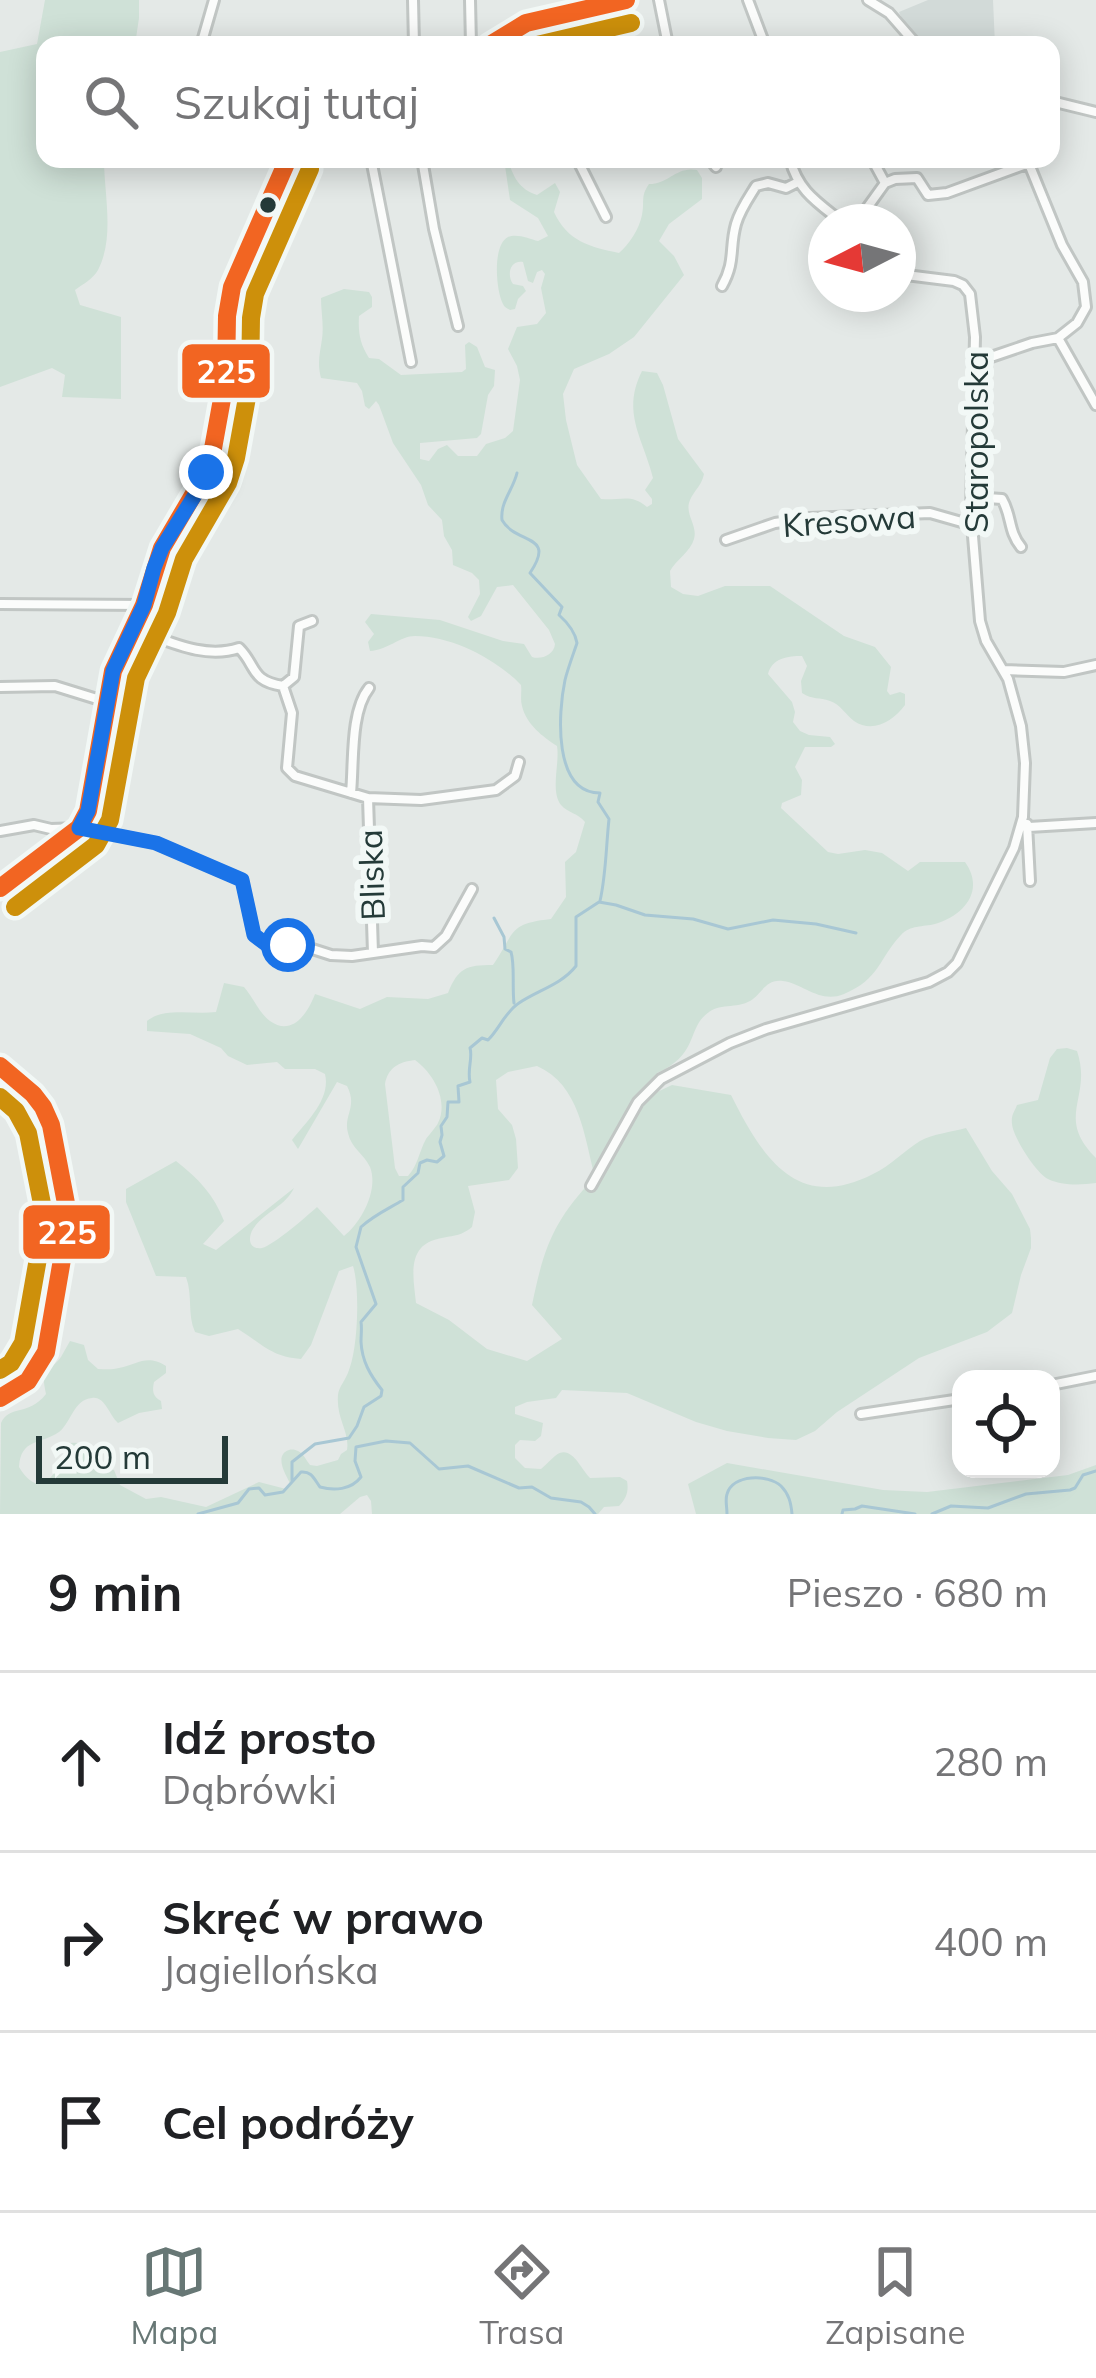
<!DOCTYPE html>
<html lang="pl">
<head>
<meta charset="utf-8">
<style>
	:root { --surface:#fff; --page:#f6f6f6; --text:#202124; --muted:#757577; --line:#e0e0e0; --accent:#677775 }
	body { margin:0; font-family:Mulish,sans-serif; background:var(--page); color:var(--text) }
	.controls { position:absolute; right:36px; bottom:36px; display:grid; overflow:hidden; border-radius:24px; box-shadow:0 6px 30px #0003 }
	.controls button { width:108px; height:108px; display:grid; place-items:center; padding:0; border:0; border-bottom:3px solid var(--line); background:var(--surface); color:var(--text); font:60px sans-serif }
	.compass { position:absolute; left:808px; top:204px; width:108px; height:108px; border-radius:50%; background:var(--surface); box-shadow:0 6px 30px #0003; rotate:264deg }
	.scale { position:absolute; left:36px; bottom:30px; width:192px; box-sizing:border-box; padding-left:12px; border:6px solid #243a38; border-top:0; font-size:33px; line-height:42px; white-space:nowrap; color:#243a38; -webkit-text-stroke:9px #f2f8f6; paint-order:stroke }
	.stop { position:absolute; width:36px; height:36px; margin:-27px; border:9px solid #1a73e8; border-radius:50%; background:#fff }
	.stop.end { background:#1a73e8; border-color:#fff; box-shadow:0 3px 12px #0008 }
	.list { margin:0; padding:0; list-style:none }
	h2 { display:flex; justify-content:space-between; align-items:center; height:156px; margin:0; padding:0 48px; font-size:51px }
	h2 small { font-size:39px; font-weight:400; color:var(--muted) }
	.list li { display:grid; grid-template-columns:78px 1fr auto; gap:36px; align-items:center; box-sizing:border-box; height:180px; padding:0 48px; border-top:3px solid var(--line) }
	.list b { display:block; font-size:45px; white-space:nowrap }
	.list p { margin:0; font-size:39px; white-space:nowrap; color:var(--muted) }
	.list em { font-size:39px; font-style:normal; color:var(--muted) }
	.icon { flex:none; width:66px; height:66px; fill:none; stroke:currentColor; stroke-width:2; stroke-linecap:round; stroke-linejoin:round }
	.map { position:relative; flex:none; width:1096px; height:1514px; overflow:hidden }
	.search { position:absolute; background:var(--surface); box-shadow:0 6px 30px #0003; left:36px; right:36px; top:36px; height:132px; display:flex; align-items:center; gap:30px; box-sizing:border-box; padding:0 42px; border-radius:24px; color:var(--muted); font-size:45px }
	.sheet { height:696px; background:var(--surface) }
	nav { display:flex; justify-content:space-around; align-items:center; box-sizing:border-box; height:168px; border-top:3px solid var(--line); background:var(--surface); font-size:33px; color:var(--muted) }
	nav a { display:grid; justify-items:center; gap:6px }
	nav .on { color:var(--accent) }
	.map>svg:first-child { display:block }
	.built { fill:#d2dad8 }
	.green { fill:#cfe1d7; fill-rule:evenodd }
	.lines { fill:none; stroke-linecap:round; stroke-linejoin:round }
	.stream { stroke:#a8c7d4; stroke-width:3 }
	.minor-casing { stroke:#c1c6c4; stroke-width:14 }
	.minor { stroke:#fbfcfb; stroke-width:8 }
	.bus-1-casing { stroke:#f2f8f6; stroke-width:27 }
	.bus-2-casing { stroke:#f2f8f6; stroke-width:27 }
	.bus-1 { stroke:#f26522; stroke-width:18 }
	.bus-2 { stroke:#cd900b; stroke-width:18 }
	.route { stroke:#1a73e8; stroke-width:15 }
	.bus-dot { fill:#243a38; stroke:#f2f8f6; stroke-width:4.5 }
	.labels { text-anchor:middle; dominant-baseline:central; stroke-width:12; stroke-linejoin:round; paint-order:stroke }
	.street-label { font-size:33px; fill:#243a38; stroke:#f2f8f6 }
	.line-badge { stroke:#f2f8f6; stroke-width:4.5 }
	.badge-label { font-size:33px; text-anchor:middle; font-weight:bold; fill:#fff }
</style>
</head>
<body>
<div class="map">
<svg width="1096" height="1514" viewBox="0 0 1096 1514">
	<rect width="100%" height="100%" fill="#e4e9e7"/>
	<path class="built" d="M928 0H993L995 45H925L903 21 899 12Z"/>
	<path class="green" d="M45 0H139V18L135 45H45V159H104C104 194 115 237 98 270 93 279 83 284 75 290L80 305 121 317V399L62 397 65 375 52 368 0 387V52L37 44Z
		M504 159H508C513 177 519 189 537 195L555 183 560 192 554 212C567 241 590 247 619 253 629 244 639 230 642 215 645 201 640 197 649 184 669 184 676 166 697 170L702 178V199L669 224 659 241 674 256 684 275 634 337 609 354 574 369 563 394 566 420 577 465 601 499C620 501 631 493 647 507L652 504V499L645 490 653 478C643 438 621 413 642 371L657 373 663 385 678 439 704 474C701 487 695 489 690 500 684 514 698 525 694 539 691 551 676 560 670 571L671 587 683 594 698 596 725 586H770L844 636 875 647 891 667 887 691 890 695 900 692 905 694V705C893 721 873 734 854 721 846 715 840 704 830 701 819 697 813 700 802 693L801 681 807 666 802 656C788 656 772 658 768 674L792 702 795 712 793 722 800 731 809 735 830 737 835 744 831 747H805L795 767 802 780 801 795 782 803 781 808 828 852 838 854 865 850 882 853 908 871 920 862H965C985 890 965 915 935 924 923 927 910 925 901 935 879 958 880 979 844 994 820 1004 804 984 783 981 767 979 763 991 753 999 740 1009 721 1003 709 1012 686 1028 700 1054 657 1073L655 1093 672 1085 731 1095C762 1157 797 1213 873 1174 890 1166 904 1151 920 1141 933 1134 951 1132 966 1128L992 1171 1012 1194 1030 1229 1031 1238V1248L1021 1275 1012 1313 987 1332 919 1358 837 1412 815 1431 796 1440 768 1438 727 1431 696 1422 627 1393 562 1390 556 1398 527 1402 515 1407V1414L543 1423 541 1436 535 1441 520 1440 515 1445V1458L525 1468 541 1469C546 1465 550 1460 555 1456 571 1443 580 1468 590 1478L620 1477 627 1481C629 1492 626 1499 619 1506L604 1507 598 1514H372L371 1501 367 1495 360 1497 340 1514H0L1 1423C10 1404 28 1417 46 1394 40 1366 47 1375 61 1357 64 1352 67 1346 70 1341L84 1345 88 1360 98 1369C105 1369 112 1370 119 1368 138 1364 147 1354 166 1366V1373L154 1382C152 1392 153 1396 161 1401L162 1409 139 1413 118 1423C109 1415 105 1396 92 1398 74 1399 71 1423 59 1432 40 1445 21 1438 19 1467 44 1508 60 1463 71 1443 93 1440 92 1463 114 1470L120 1485 146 1499 161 1497 206 1507 259 1482 286 1489 290 1483C285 1474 274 1455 289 1450 292 1449 296 1450 298 1451 304 1454 306 1460 310 1465L317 1466 338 1460 341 1454 347 1450C350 1432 336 1419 338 1395 339 1386 346 1380 349 1370 358 1348 360 1288 353 1266L339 1271 311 1345 301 1359C271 1357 261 1343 238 1329L209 1336 195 1332C187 1314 193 1296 186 1277L156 1276 126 1202V1189L176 1161C198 1178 214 1195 224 1221L203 1244 216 1250 294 1188C285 1207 265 1211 253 1229 248 1237 248 1250 262 1248 274 1245 307 1216 317 1207L344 1236C361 1223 379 1190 370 1167 364 1154 351 1148 348 1133 343 1115 358 1107 347 1086L337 1082 298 1149 292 1140C307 1121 331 1099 325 1074L315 1069H285L277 1062 247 1065 228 1056 221 1048 190 1034 147 1031V1021C164 1007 193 1015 216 1012L224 983 244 987C253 997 259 1013 270 1021 292 1037 308 1013 315 994L360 1009 387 997 428 999 448 993C458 968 466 965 493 965 516 932 507 924 551 919L566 897 565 862 576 852 585 822C578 813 568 813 561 805 550 791 560 763 557 746 543 737 526 724 522 706 520 699 522 692 521 685 496 659 452 636 415 636 400 636 388 650 370 651L368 642 374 634 365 622 371 614 440 620 503 641 524 644 532 657C541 660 554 655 555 644L549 630 513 585 497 587 481 616 471 621 468 617 480 594 479 580 472 573 453 565 452 550 444 536 442 520 428 505 421 485 393 443 379 405 376 401 369 409 365 406 362 391 357 383 321 378C317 363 320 353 322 339 324 326 321 311 321 298L344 289 369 292 372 297V307L359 316C358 333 360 344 369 358L379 359 401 375 462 372 466 369 465 345 469 342 477 347 485 367 495 370 494 386 488 395 481 434 477 438 420 443V459L429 461 438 449 447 445 458 456H477L486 444 505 438 513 431 520 380 517 366 508 349 517 327 537 324 546 313 541 288 545 274 542 270 537 272 533 283 528 281 523 262C509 260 507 276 513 284L523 286 526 291 518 299 515 309 510 310C507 308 504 307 503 304 496 291 492 245 508 237 517 233 530 239 538 241L548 236 538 218 510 200ZM415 1060C433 1073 449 1100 438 1123 437 1126 428 1136 426 1139 419 1152 418 1165 408 1176H399L395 1168 385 1084C388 1068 398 1062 415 1060ZM537 1066C580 1085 584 1136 595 1177 553 1221 544 1247 532 1305L562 1339 527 1361 487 1349 449 1320 416 1303C414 1281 406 1249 434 1240 449 1235 459 1238 472 1227L475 1212 468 1186 509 1180 518 1168 516 1139 512 1125 498 1109 496 1080 508 1072Z
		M1067 1048 1077 1051C1093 1098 1054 1116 1096 1158V1183C1081 1185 1062 1186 1048 1179 1036 1173 1013 1137 1012 1124 1011 1115 1014 1113 1017 1105L1038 1100 1050 1058 1057 1049Z
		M727 1463 883 1490 927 1492 1068 1475 1096 1465V1514H696L688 1484Z"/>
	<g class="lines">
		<path class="stream" d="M517 473C513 490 500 502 502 520 516 545 557 533 530 573L562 607 559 615C568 623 575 631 577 643 573 655 568 668 565 680 558 713 553 793 600 793L598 802 609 819C606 847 606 875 600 901
			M494 918 504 937 505 949 511 952C515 965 512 987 514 1003
			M292 1480V1462L315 1444 349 1438 357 1426 364 1407 381 1396 382 1390C370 1375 362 1361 361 1342 361 1335 362 1328 361 1322L376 1304 356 1247 361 1227C374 1215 388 1209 403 1200V1187L418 1173 420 1163 427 1160 437 1162 444 1156 440 1142 442 1135 441 1126 447 1117 448 1102H459L458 1086 470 1082C467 1069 473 1058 470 1048L482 1038 488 1040C500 1028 505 1012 519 1003 538 990 561 985 576 966V917L599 902 616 905 645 915 693 919 728 929 773 920 816 924 856 933
			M198 1514 238 1503 249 1489 259 1488 265 1495 283 1492 301 1472C312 1471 314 1479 320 1487 334 1491 351 1490 361 1477L355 1461 356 1447 386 1441 410 1443 439 1469 468 1466 519 1488 532 1487 551 1498 581 1502 589 1507 595 1514
			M727 1514C727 1507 725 1500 727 1494 733 1474 768 1474 781 1486 789 1494 791 1503 792 1514
			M842 1514 843 1510 855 1509 862 1506 915 1514
			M932 1514 951 1506 988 1508 1026 1494 1070 1490 1075 1488 1083 1475 1096 1471"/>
		<defs>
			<path id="minor" d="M413 0 414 45
				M470 0 471 45
				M659 0 668 45
				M748 0 765 45
				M868 0 889 13 917 45
				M526 23 531 45
				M201 45 214 0
				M490 45 526 23 626 0
				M1051 101 1096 112
				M371 159 411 362
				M422 159 434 229 458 326
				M577 159 606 217
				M710 159 716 167
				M790 159C798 191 817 202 842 222
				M872 159 885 183
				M885 183 895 179 917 178 928 195 947 193 1029 163
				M857 222 885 183
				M722 286C736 261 729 249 736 224 740 210 748 199 756 186L768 183 786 188 798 182
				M1058 338 1096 405
				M975 359 988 358 1032 343 1058 338 1077 323 1086 307 1083 282 1062 245 1027 159
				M972 497 1002 499C1012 516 1008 531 1021 547
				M726 540 775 523 810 518 930 513 972 525
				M0 604 144 605
				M133 629C167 640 203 660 239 648 257 666 250 681 283 686L292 713 287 768 295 776 368 798 421 800 496 790 515 776 519 762
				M1004 670 1064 672 1096 665
				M283 686 294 677 299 626 312 621
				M0 687 55 686 97 699 107 697
				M351 793C354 763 350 712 369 688
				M368 798 373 953
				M1027 824 1030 881
				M1029 827 1096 823
				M0 831 34 825 51 829 79 828 156 843 242 880 254 935 266 944 303 946 331 955 352 956 422 946 434 947 446 936 472 889
				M0 888 79 828 88 811 113 671 144 605 154 568 162 548 205 475 212 454 226 377 227 316 232 287 288 159
				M0 1066 33 1094 43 1107 51 1125 65 1189 69 1219 46 1352 28 1381 0 1398
				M591 1186 638 1102 661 1079 730 1043 766 1029 929 982 948 972 957 963 1014 848 1023 817 1025 763 1021 726 1008 679 986 641 980 621 971 512 975 337 970 294 963 285 954 281 898 274
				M1051 1385 1096 1376
				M861 1414 961 1399"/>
		</defs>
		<use href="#minor" class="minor-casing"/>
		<use href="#minor" class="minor"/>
		<defs>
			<path id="bus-1" d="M490 45 526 23 626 0
				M0 888 79 828 88 811 113 671 144 605 162 548 205 475 212 454 226 377 227 316 232 287 288 159
				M0 1066 33 1094 43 1107 51 1125 69 1219 46 1352 28 1381 0 1398"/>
			<path id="bus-2" d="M537 45 631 23
				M15 907 96 845 110 820 136 678 167 613 184 559 228 483 236 458 250 381 251 318 255 294 310 169
				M0 1097 16 1111 28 1133 45 1219 23 1343 11 1363 0 1370"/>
		</defs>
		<use href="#bus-1" class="bus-1-casing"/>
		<use href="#bus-2" class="bus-2-casing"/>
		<use href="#bus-1" class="bus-1"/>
		<use href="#bus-2" class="bus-2"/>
	</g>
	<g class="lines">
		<path class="route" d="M206 472 195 495 162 548 154 568 144 605 113 671 88 811 79 828 156 843 242 880 254 935 266 944 288 945"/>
	</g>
	<circle class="bus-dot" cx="268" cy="205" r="10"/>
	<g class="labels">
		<g class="street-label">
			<text transform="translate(975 442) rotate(-90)">Staropolska</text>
			<text transform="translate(849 520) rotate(-4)">Kresowa</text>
			<text transform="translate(371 875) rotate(-92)">Bliska</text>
		</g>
	</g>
	<g class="line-badge">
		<rect x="180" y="342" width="92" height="58" rx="12" fill="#f26522"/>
		<rect x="21" y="1203" width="91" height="58" rx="12" fill="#f26522"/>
	</g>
	<g class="badge-label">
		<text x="226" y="383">225</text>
		<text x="67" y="1244">225</text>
	</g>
</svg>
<div class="controls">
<button><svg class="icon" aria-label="locate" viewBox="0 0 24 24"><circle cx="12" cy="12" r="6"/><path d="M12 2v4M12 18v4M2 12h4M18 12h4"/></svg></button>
</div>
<svg class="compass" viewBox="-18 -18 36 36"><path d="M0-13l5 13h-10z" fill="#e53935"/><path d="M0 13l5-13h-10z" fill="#757577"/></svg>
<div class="scale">200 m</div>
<div class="stop" style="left:288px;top:945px"></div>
<div class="stop end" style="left:206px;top:472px"></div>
<div class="search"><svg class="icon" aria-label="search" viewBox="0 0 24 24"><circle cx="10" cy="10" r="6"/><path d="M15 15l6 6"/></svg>Szukaj tutaj</div>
</div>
<section class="sheet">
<h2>9 min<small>Pieszo · 680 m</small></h2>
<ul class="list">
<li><svg class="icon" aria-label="ahead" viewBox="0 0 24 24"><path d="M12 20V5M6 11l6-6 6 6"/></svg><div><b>Idź prosto</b><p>Dąbrówki</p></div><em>280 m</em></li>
<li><svg class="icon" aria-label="right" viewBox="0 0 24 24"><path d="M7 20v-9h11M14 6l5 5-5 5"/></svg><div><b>Skręć w prawo</b><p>Jagiellońska</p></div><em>400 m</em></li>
<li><svg class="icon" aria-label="arrive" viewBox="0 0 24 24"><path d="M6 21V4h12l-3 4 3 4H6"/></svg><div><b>Cel podróży</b></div></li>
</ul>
</section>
<nav>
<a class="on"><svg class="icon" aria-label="map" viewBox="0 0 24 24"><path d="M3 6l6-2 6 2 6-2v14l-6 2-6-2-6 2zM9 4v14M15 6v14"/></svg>Mapa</a>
<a><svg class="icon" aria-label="directions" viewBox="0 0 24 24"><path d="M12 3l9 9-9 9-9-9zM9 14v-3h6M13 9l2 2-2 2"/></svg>Trasa</a>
<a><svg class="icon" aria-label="saved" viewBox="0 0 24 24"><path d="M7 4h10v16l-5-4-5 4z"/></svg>Zapisane</a>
</nav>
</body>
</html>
